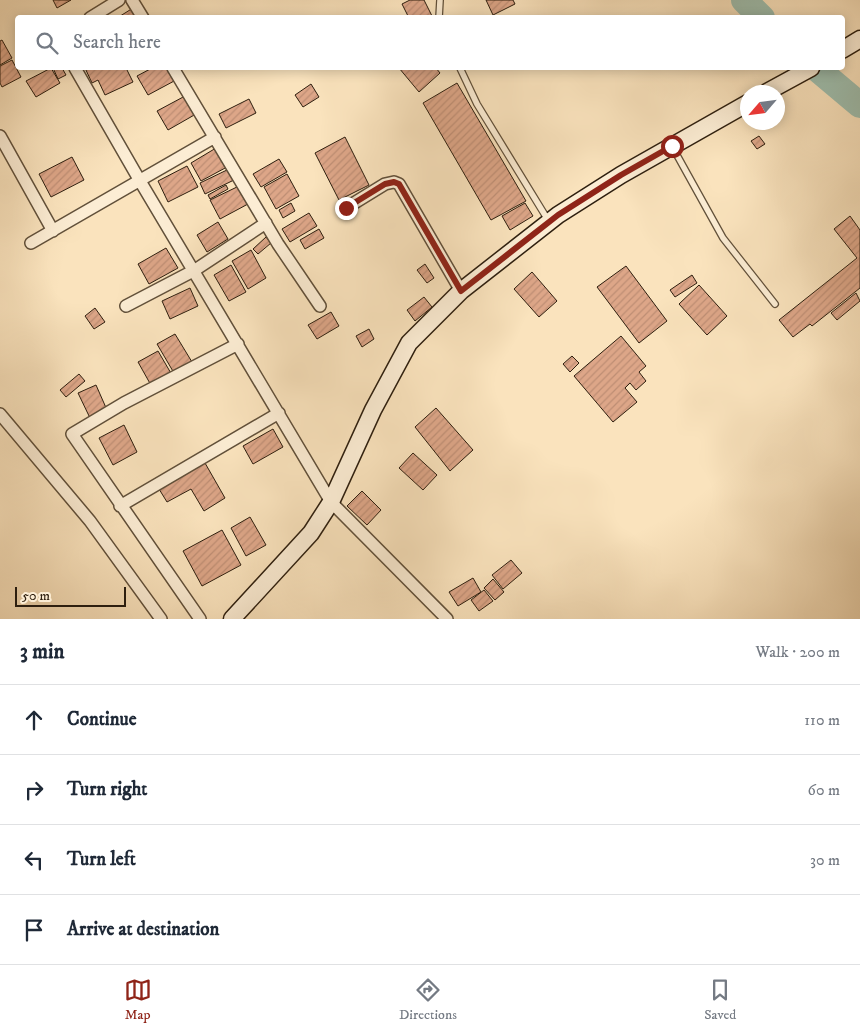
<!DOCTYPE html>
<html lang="en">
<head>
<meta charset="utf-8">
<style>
	:root { --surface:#fff; --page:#f2f2f3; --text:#1f2937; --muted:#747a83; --line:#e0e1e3; --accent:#8f2418 }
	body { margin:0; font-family:"IM FELL DW Pica",serif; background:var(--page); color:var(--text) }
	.compass { position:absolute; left:740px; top:85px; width:45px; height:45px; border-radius:50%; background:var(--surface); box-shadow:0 2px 12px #0003; rotate:242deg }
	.scale { position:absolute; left:15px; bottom:12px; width:111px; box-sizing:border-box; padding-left:5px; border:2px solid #2e1f0f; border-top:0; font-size:14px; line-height:18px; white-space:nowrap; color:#2e1f0f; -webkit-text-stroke:4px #fcedd4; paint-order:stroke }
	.stop { position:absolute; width:15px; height:15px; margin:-11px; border:4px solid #8f2418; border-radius:50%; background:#fff }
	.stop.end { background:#8f2418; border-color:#fff; box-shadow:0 1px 5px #0008 }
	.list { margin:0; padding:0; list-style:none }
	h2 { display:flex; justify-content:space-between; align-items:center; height:65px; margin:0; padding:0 20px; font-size:21px }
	h2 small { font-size:16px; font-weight:400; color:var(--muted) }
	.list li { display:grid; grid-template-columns:32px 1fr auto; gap:15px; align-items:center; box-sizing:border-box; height:70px; padding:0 20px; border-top:1px solid var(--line) }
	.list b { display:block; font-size:19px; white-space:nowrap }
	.list em { font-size:16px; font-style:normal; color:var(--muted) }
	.icon { flex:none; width:28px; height:28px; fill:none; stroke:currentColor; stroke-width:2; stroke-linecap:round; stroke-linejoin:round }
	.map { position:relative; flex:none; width:860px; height:619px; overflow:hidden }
	.search { position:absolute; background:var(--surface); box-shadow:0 2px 12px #0003; left:15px; right:15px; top:15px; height:55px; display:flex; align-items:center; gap:12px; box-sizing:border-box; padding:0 18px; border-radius:5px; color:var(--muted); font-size:19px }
	.sheet { height:345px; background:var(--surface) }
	nav { display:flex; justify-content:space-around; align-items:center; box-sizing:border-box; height:70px; border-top:1px solid var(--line); background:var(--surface); font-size:14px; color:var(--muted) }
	nav a { display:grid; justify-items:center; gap:2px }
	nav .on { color:var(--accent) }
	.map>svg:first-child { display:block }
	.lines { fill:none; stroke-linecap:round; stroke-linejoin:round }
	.river { stroke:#9ebeae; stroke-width:26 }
	.building { fill:url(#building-hatch); stroke:#2e1f0f }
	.lane-casing { stroke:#61503a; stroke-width:8 }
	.street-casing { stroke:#61503a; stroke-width:14 }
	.secondary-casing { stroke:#2e1f0f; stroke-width:19 }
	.lane { stroke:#fcedd4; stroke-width:5.5 }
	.street { stroke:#fcedd4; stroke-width:11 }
	.secondary { stroke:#fcedd4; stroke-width:16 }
	.route { stroke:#8f2418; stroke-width:6 }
</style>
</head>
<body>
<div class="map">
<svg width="860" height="619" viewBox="0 0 860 619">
	<defs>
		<pattern id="building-hatch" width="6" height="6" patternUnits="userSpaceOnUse" patternTransform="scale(1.25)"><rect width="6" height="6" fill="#dda688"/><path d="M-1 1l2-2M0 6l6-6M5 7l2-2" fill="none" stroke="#be8e74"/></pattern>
	</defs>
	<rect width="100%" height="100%" fill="#fae3bd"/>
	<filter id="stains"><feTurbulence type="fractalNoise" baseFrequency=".004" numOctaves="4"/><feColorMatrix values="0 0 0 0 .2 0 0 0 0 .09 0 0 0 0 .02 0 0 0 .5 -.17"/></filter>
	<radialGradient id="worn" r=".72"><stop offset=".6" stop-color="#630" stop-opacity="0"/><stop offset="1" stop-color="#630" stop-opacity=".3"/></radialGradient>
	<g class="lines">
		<path class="river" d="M744 0 762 18
			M816 68 860 105"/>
	</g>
	<path class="building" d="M53 0H71L57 8Z
		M410 0H424L432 16 409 18 402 4Z
		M486 0H513L515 4 493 15Z
		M133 8 139 18H117Z
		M2 40 12 58 0 65V41Z
		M12 60 21 77 2 87 0 83V66Z
		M51 68 60 83 36 97 26 81Z
		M53 68H62L66 75 58 79Z
		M85 68H126L133 82 105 95 98 80 92 83Z
		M152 68H169L176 80 148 95 137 76Z
		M399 68H436L440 73 419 92Z
		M457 83 526 201 491 220 423 103Z
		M311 84 319 97 303 107 295 95Z
		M185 96 196 114 168 130 157 111Z
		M249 99 256 113 226 128 219 114Z
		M759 136 765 144 757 149 751 141Z
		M345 137 369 185 339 200 315 153Z
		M216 148 227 167 201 181 191 163Z
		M72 157 84 180 51 197 39 174Z
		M279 159 287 172 261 187 253 174Z
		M187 166 198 187 168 202 158 181Z
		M229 169 234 180 205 194 200 183Z
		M287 174 299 196 276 209 264 187Z
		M226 185 228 189 210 199 208 195Z
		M239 186 248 204 220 219 210 200Z
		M291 203 295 211 283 218 279 210Z
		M525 203 533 216 510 230 502 216Z
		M309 213 317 226 290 242 282 229Z
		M850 216 860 230V288L812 326 810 324 793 337 779 320 857 258 834 229Z
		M218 222 228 239 207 252 197 235Z
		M319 229 324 238 305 249 300 240Z
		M266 237 271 243 258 254 253 249Z
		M166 248 178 268 149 284 138 264Z
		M251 250 266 278 248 289 232 261Z
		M425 264 434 278 427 283 417 270Z
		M231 265 246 292 229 301 214 275Z
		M626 266 667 321 639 343 597 287Z
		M532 272 557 301 539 317 514 289Z
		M692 275 697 283 675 297 670 290Z
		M699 285 727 316 707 335 679 304Z
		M190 288 198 306 170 319 162 301Z
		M856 293 860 301 837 320 831 313Z
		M424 297 432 307 415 321 407 310Z
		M95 308 105 322 94 329 85 316Z
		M331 312 339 326 317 339 308 325Z
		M369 329 374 339 362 347 356 336Z
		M175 334 192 362 174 373 157 344Z
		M621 336 646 366 639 372 646 381 636 390 630 383 625 388 637 402 613 422 574 376Z
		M158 351 172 375 152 387 138 362Z
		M572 356 579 363 570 372 563 364Z
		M79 374 85 381 66 397 60 390Z
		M96 385 107 410 90 418 78 393Z
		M436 408 473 450 450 471 415 427Z
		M124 425 137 452 113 465 99 438Z
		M273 429 283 447 253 464 243 446Z
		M413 453 437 475 423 490 399 468Z
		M205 463 225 498 204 511 191 489 167 502 159 489Z
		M362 491 381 510 367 525 347 506Z
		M250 517 266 545 246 556 231 528Z
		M222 530 241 565 202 586 183 551Z
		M511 560 522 573 503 589 492 575Z
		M473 578 481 592 458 606 449 592Z
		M493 579 504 592 495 600 484 588Z
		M484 590 493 601 479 611 471 600Z"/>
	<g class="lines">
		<defs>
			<path id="lane" d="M439 18 440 0
				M460 68 477 104 548 220
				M673 148 723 238 775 304"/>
			<path id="street" d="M132 0 143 18
				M90 18 119 0
				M75 68 140 181 331 502 447 619
				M173 68 278 244 320 306
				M0 136 53 231
				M346 208 385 184 394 182 399 184 461 291
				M31 243 215 137
				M126 306 195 270 266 223
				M0 414 90 521 161 619
				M120 506 279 413
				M200 619 72 434 124 403 238 344"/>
			<path id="secondary" d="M842 50 860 39
				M767 92 811 68
				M232 619 311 533 331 502 373 410 409 343 461 291 558 215 621 175 748 103"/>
		</defs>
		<use href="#lane" class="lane-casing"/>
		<use href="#street" class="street-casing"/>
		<use href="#secondary" class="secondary-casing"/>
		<use href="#lane" class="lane"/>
		<use href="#street" class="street"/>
		<use href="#secondary" class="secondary"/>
	</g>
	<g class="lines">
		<path class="route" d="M346 208 385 184 394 182 399 184 461 291 558 215 621 175 672 146"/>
	</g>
	<rect width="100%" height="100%" filter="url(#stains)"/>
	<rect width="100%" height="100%" fill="url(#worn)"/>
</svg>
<svg class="compass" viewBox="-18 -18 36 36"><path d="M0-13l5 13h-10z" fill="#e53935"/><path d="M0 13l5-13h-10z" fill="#747a83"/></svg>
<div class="scale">50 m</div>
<div class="stop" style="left:672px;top:146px"></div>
<div class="stop end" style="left:346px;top:208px"></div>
<div class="search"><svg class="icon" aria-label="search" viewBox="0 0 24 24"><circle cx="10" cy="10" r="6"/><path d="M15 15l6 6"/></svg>Search here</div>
</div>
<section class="sheet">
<h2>3 min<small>Walk · 200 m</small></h2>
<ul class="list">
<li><svg class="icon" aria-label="ahead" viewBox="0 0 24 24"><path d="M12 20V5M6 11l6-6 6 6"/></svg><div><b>Continue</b></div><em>110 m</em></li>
<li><svg class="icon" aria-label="right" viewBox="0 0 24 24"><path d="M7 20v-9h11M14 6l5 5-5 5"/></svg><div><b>Turn right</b></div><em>60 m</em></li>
<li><svg class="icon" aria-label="left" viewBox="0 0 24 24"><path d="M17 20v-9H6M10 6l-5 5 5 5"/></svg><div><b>Turn left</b></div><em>30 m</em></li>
<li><svg class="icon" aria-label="arrive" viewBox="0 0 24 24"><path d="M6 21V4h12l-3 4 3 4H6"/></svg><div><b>Arrive at destination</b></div></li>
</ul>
</section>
<nav>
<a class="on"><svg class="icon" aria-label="map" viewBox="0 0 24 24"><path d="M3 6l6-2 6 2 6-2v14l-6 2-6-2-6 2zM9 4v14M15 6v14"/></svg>Map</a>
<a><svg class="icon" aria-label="directions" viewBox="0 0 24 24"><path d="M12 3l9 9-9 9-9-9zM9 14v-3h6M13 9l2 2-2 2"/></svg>Directions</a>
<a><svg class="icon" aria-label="saved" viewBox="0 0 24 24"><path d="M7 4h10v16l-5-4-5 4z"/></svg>Saved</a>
</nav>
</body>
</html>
